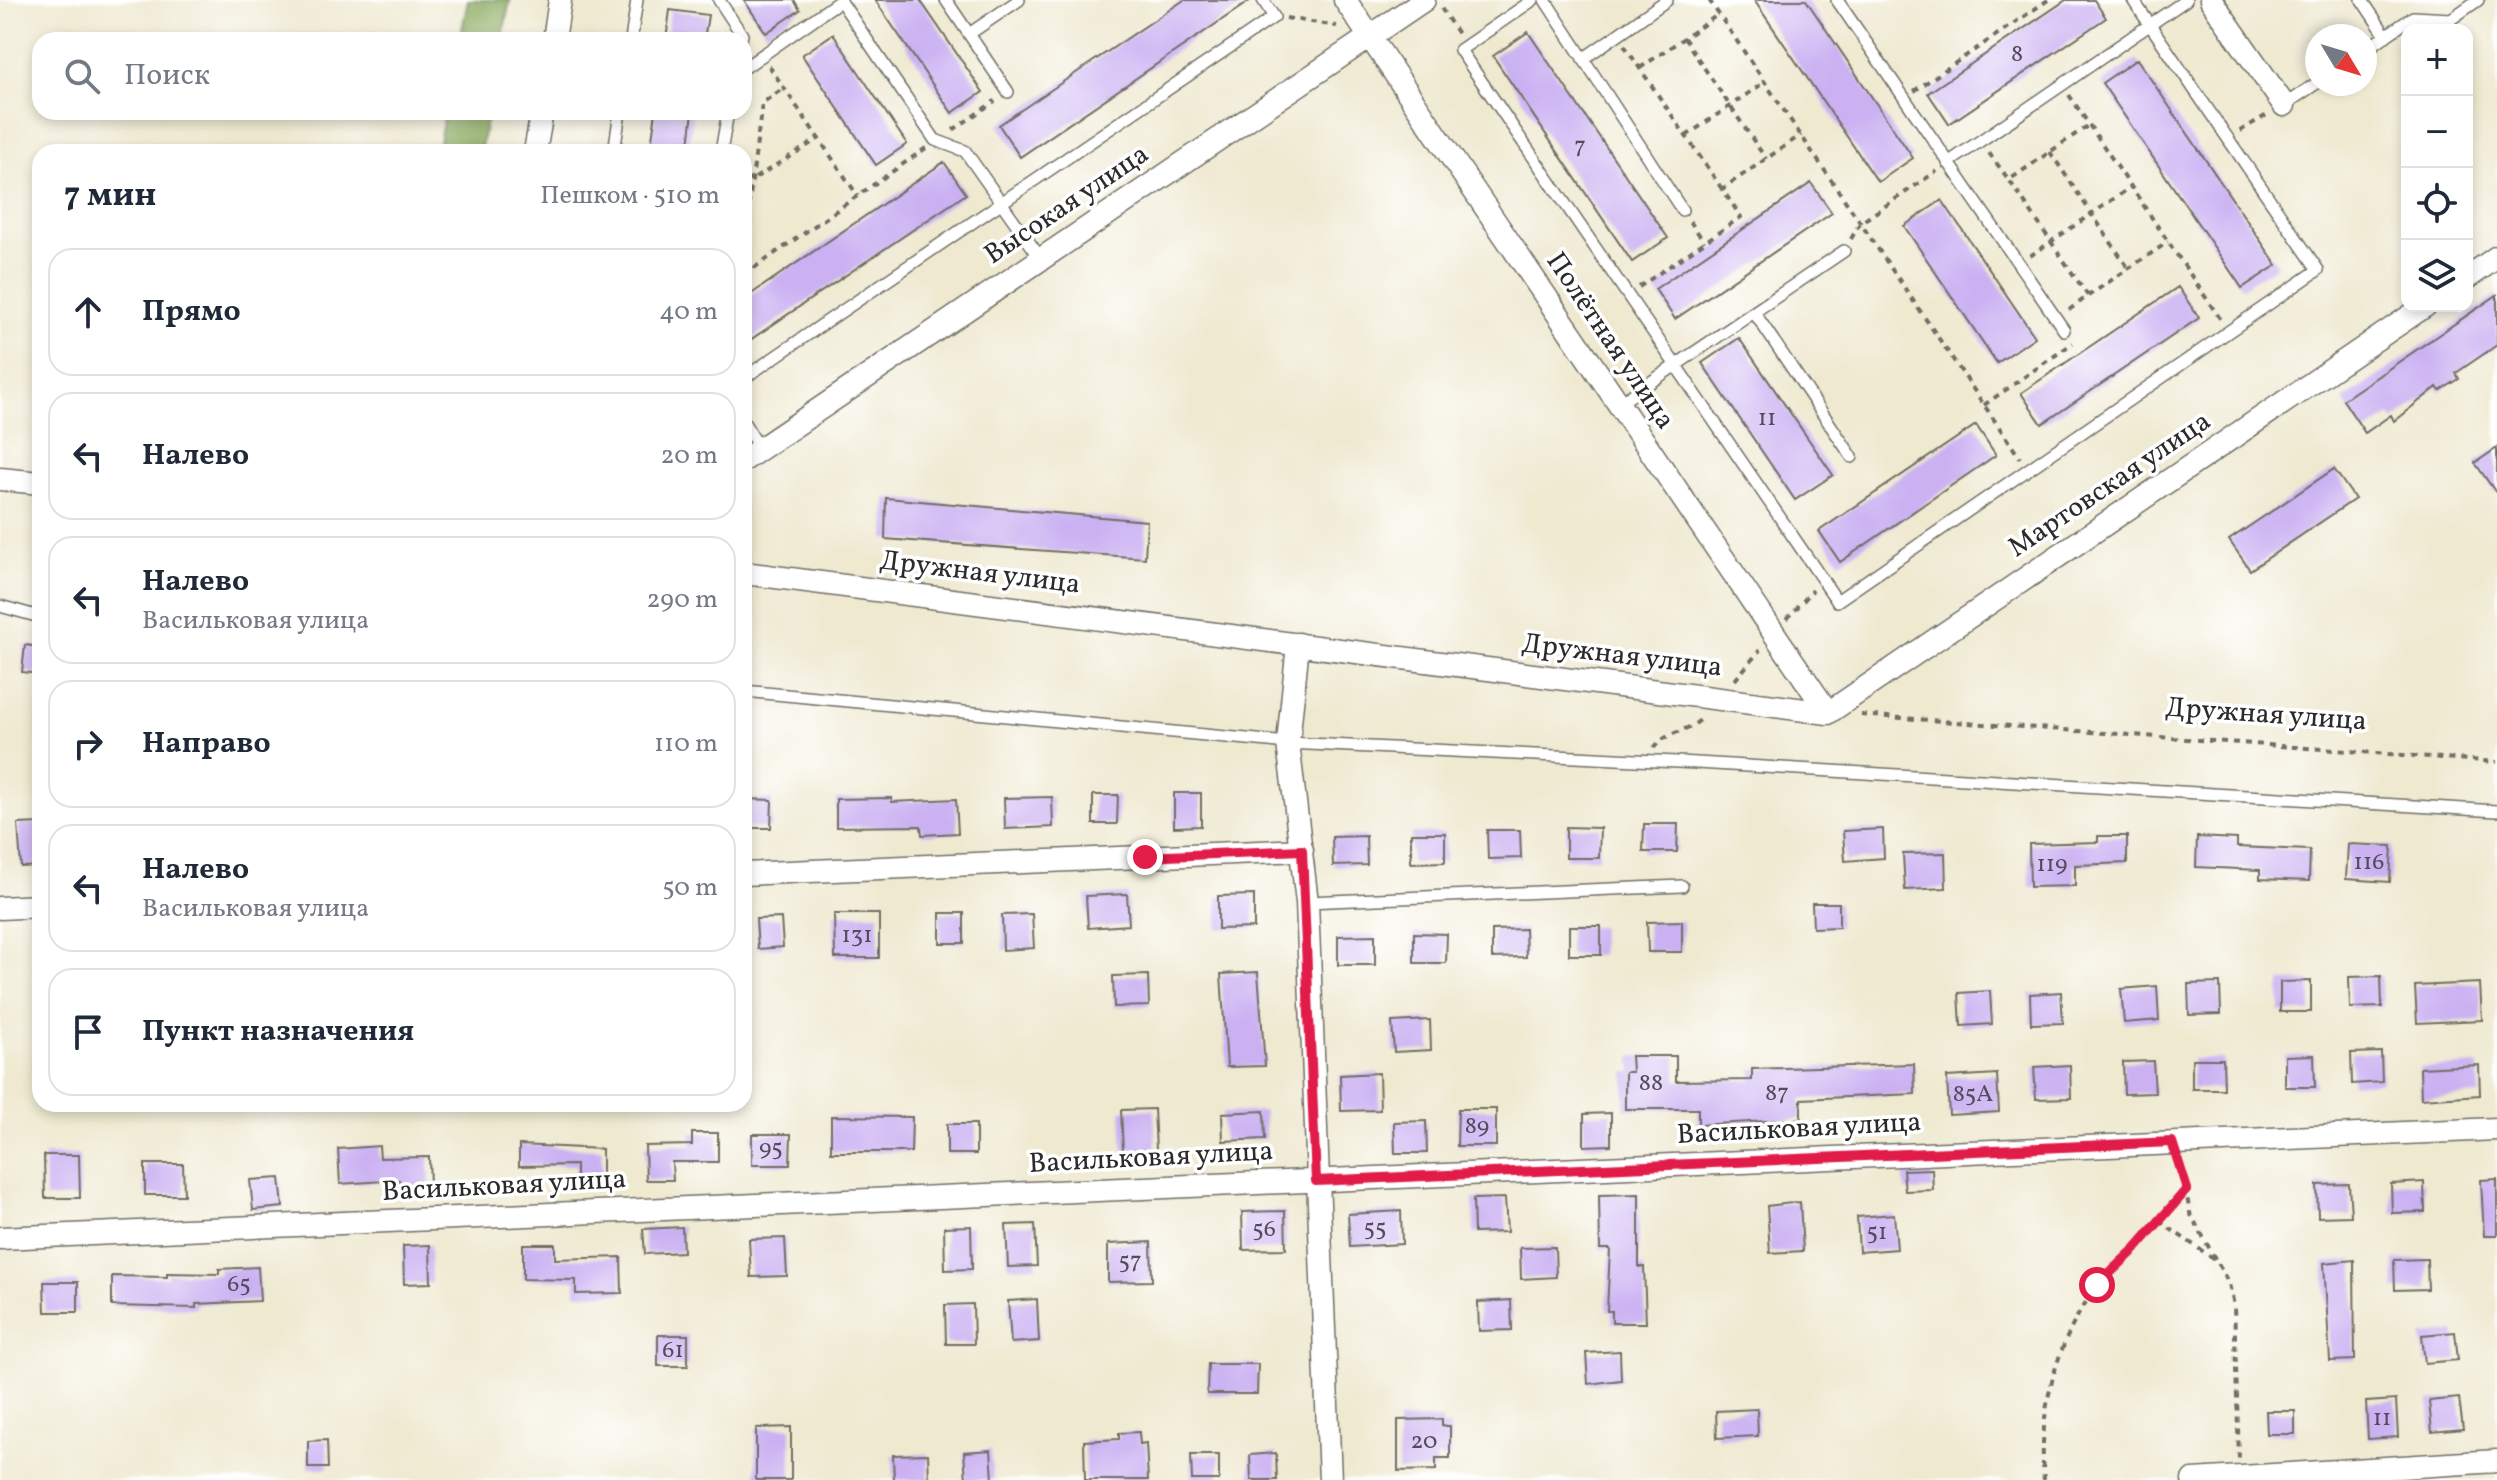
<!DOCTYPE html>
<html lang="ru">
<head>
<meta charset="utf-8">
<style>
	:root { --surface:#fff; --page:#f6f6f7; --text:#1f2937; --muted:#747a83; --line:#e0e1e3 }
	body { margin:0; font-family:Vollkorn,serif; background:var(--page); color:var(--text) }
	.controls { position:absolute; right:24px; top:24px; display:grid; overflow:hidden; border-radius:16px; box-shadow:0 4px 12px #0003 }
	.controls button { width:72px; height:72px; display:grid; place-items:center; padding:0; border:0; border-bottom:2px solid var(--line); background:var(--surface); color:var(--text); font:40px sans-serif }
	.compass { position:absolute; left:2305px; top:24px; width:72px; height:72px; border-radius:50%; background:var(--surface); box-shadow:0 4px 12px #0003; rotate:128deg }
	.stop { position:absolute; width:24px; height:24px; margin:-18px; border:6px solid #e11d48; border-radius:50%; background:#fff }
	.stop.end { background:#e11d48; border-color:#fff; box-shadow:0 2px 8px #0008 }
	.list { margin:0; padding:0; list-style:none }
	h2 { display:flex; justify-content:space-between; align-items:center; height:104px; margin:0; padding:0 32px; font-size:34px }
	h2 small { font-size:26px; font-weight:400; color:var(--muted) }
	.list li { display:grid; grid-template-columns:52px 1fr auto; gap:24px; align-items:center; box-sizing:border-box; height:128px; margin:0 16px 16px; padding:0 16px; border:2px solid var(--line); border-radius:24px }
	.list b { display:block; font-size:30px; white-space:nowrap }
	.list p { margin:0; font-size:26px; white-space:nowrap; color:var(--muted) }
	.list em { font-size:26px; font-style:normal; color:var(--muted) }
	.icon { flex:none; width:44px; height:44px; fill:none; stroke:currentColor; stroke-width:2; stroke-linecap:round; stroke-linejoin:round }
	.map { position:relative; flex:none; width:2497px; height:1480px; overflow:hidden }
	.search { position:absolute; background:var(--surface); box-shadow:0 4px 12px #0003; left:32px; top:32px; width:720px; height:88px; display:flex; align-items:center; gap:20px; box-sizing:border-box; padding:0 28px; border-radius:24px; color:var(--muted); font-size:30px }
	.panel { position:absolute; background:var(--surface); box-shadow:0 4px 12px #0003; left:32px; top:144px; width:720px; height:968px; border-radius:24px }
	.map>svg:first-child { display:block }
	.forest { fill:#86a85c; stroke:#586a44; stroke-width:2 }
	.building { fill:#cbb1f2 }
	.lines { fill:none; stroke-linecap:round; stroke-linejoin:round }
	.service-casing { stroke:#706e65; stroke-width:14 }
	.minor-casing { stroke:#706e65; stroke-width:25 }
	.path { stroke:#706e65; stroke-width:4; stroke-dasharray:6 6; stroke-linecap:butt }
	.service { stroke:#fff; stroke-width:11 }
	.minor { stroke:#fff; stroke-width:22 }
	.route { stroke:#e11d48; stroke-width:10 }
	.labels { text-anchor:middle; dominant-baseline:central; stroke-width:7; stroke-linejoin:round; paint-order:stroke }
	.number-label { font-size:24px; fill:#534c5d }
	.street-label { font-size:28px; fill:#2b2b2b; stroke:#fff }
</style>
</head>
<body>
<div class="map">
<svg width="2497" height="1480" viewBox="0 0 2497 1480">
	<rect width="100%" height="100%" fill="#fff"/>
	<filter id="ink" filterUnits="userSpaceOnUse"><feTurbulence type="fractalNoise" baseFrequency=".0125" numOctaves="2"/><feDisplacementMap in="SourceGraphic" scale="16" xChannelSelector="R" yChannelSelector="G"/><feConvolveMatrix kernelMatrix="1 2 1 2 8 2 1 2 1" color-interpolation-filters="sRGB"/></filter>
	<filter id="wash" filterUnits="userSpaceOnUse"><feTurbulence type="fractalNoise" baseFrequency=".006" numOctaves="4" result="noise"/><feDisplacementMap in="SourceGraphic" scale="32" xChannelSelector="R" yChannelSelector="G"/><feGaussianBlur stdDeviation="1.8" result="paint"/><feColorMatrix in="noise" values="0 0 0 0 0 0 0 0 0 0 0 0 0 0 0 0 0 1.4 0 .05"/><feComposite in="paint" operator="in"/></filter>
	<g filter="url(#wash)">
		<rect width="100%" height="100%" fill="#efe9d0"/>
		<path class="forest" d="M468 0H510L502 40H460Z
			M445 112H488L480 152H437Z"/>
		<g id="blocks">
			<path class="building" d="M744 0H794L800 10 766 33Z
				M875 0H920L983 92 952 113Z
				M1184 0H1251L1020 157 999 125Z
				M1754 0H1806L1913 158 1878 182Z
				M2066 0H2094L2106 18 1949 124 1928 93Z
				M670 10 708 15 704 40H666Z
				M1528 32 1668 238 1632 262 1493 56Z
				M833 34 907 144 876 165 802 55Z
				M2137 59 2277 265 2242 288 2102 83Z
				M656 112H693L688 152H650Z
				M944 162 966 194 744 344V299Z
				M1811 183 1832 213 1675 319 1655 289Z
				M1942 200 2035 337 1997 363 1904 226Z
				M2178 287 2199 318 2042 424 2021 393Z
				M2497 295V345L2456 373 2459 379 2440 391 2437 387 2394 421 2391 415 2365 433 2343 400Z
				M1739 338 1833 475 1795 500 1702 363Z
				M1976 425 1996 455 1840 562 1819 531Z
				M2497 448V494L2475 463Z
				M2334 469 2355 499 2250 570 2229 540Z
				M886 498 1147 521 1145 558 885 539Z
				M25 645 40 647V674L22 672Z
				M1174 793H1201V826L1174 827Z
				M1093 795H1118L1117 824H1093Z
				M1052 797 1053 827 1005 829 1004 798Z
				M892 798V802L956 799 958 833 922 835 921 826 836 827V799Z
				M744 799 772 800 771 828H744Z
				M40 823V866L21 867 18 824Z
				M1644 824H1678L1677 852H1643Z
				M1566 827 1600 828 1599 858H1566Z
				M1883 829 1884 858 1845 861 1843 831Z
				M1487 830H1520L1521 858 1488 859Z
				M1411 833H1445V862L1411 863Z
				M1366 836 1367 865 1333 866 1332 837Z
				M2098 836H2127V863L2075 865V886L2030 887 2029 844 2098 842Z
				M2197 837 2237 839V847L2310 850 2309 881 2260 879V870L2196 867Z
				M2348 844 2392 846 2390 882 2346 879Z
				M1945 853 1946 888 1905 890 1903 854Z
				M1127 894 1129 925 1088 928 1086 896Z
				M1254 895V928L1218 929V896Z
				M1812 903H1839V927L1813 928Z
				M940 913H964V943H940Z
				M834 914H879V958H835Z
				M1032 914 1034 948 1003 950 1002 915Z
				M781 918 783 947 758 949 756 919Z
				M1682 921V952H1648L1647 922Z
				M1569 926H1601V955H1569Z
				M1525 929 1526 957 1492 958V930Z
				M1414 933 1447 934 1446 963H1414Z
				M1375 935V965H1338V936Z
				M1258 972 1265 1066 1227 1067 1221 974Z
				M1148 975 1149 1006 1114 1007 1113 976Z
				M2381 976 2382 1007 2350 1008 2349 977Z
				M2311 981V1012H2280V982Z
				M2220 983 2221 1014 2189 1015 2188 984Z
				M2480 983 2482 1020 2417 1023 2415 986Z
				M2157 986 2159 1020 2124 1023 2121 989Z
				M1990 991 1992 1024 1961 1026 1959 993Z
				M2061 992 2063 1023 2031 1024 2030 994Z
				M1430 1020 1431 1050 1394 1052 1392 1022Z
				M2381 1052 2382 1082 2352 1084 2351 1053Z
				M2314 1055 2315 1087H2285V1056Z
				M1631 1056H1676V1081L1752 1080V1069L1914 1064 1915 1094 1801 1099V1119L1698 1125V1109H1625V1072H1632Z
				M2192 1059H2223L2224 1089H2192Z
				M2153 1061 2155 1093 2124 1094 2123 1062Z
				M2070 1065 2071 1098 2036 1099 2034 1067Z
				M2479 1065 2480 1095 2421 1099 2420 1068Z
				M1379 1073 1380 1110 1341 1111 1340 1075Z
				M1997 1074 1999 1112 1949 1115 1947 1077Z
				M1154 1109 1156 1150 1123 1151 1121 1110Z
				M1458 1109H1496V1146H1457Z
				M1264 1111 1265 1139 1223 1141 1222 1113Z
				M1611 1113V1145L1584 1146V1114Z
				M831 1116 912 1117 911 1152H831Z
				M1426 1121 1427 1153H1395L1394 1122Z
				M947 1124H976V1154H947Z
				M692 1133H718V1162H672L673 1180H646L645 1146 692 1145Z
				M752 1134H791L790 1165H752Z
				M519 1145 602 1149V1183L576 1184V1165L519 1166Z
				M379 1146 380 1158 429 1157 430 1186 399 1187V1180L340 1184 338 1149Z
				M44 1155H79L80 1198H45Z
				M145 1164H183L184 1195H145Z
				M1932 1169 1933 1190 1905 1191 1903 1170Z
				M280 1178 283 1207 253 1210 250 1180Z
				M2497 1179V1236H2484L2481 1180Z
				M2424 1182 2425 1212 2392 1213 2391 1184Z
				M2349 1184 2351 1216 2318 1217 2317 1185Z
				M1639 1194V1267H1644L1646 1323H1612V1311H1607L1610 1249H1600L1599 1195Z
				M1505 1198 1507 1232 1474 1233 1473 1199Z
				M1800 1202 1803 1251 1770 1253 1767 1206Z
				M1285 1211 1286 1249 1243 1250 1242 1212Z
				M1401 1211 1402 1244 1350 1247 1348 1214Z
				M1894 1214 1897 1249 1859 1252 1857 1217Z
				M1035 1224 1037 1266 1008 1267 1006 1225Z
				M971 1226 972 1269 945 1270 944 1227Z
				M682 1227 683 1252 645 1254 643 1229Z
				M785 1238 787 1276 751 1277 749 1239Z
				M1151 1242 1152 1281 1108 1282V1244Z
				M523 1244H555V1259L621 1257 622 1293 576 1294V1280L523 1279Z
				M430 1245 431 1283 404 1284 403 1246Z
				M1555 1247 1556 1277 1521 1279 1520 1248Z
				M2427 1259 2428 1289 2395 1290 2394 1260Z
				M2354 1260 2355 1360 2330 1361 2324 1263Z
				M258 1267 260 1301 196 1304V1308L112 1306V1276L167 1277V1273L219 1274V1269Z
				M44 1282H78V1312H45Z
				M1037 1299 1039 1341 1011 1343 1008 1301Z
				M1511 1300 1512 1330 1479 1331 1478 1302Z
				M973 1304 974 1344H946L945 1305Z
				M2455 1332 2458 1360 2425 1363 2422 1335Z
				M658 1335H688V1366H658Z
				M1620 1351 1621 1380 1588 1384 1586 1353Z
				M1208 1364H1258L1257 1394H1207Z
				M2459 1398 2463 1429 2432 1432 2429 1401Z
				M2396 1400 2398 1437 2368 1439 2366 1402Z
				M1757 1409 1758 1436 1717 1438 1716 1411Z
				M2266 1411H2295V1434H2267Z
				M1442 1419V1426H1450V1458H1436V1470L1398 1471V1420Z
				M791 1427V1480H756V1428Z
				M1139 1432 1140 1444 1146 1443 1148 1480H1085L1084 1441 1119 1439V1433Z
				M327 1440 328 1468H308V1441Z
				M991 1450 993 1480H966L964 1452Z
				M1276 1453 1277 1480H1251L1250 1455Z
				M928 1454 929 1480H894L893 1455Z
				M1191 1455H1219V1480H1192Z"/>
		</g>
	</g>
	<g filter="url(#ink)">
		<use href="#blocks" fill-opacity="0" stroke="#706e65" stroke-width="2"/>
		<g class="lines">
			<defs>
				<path id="service" d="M719 0 742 35 741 40
					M840 0 935 140 965 151 1041 259
					M946 0 1008 92
					M1533 0 1460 50 1837 601 2318 270 2133 0
					M1545 0 1682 210
					M1837 0 2064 330
					M2362 0 2386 36
					M969 34 1019 0
					M631 40 637 0
					M2365 50 2413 17 2451 19 2478 0
					M1583 59 1667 0
					M744 68 841 0
					M2284 105 2317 83
					M614 152 620 112
					M721 152 728 112
					M1948 163 2186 0
					M1754 312 1852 457
					M744 378 1274 17 1263 0
					M1617 405 1844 251
					M744 423 760 449
					M0 606 40 617
					M744 691 1288 743 1697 763 2497 811
					M1307 902 1682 886"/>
				<path id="minor" d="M1345 0 1828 713
					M2211 0 2284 105
					M554 40 560 0
					M535 152 542 112
					M2467 278 2497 257
					M744 460 1424 0
					M0 479 40 483
					M744 573 1828 713
					M1298 644 1288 743 1307 902 1330 1480
					M1828 713 2425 306
					M744 874 1302 850
					M0 908 40 906
					M0 1238 2497 1129
					M2193 1480 2497 1461"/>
			</defs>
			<use href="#service" class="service-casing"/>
			<use href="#minor" class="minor-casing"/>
			<path class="path" d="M1709 0 2020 458
				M1441 8 1458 34
				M1286 18 1337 26
				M1684 38 1766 159
				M1624 45 1722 189
				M769 66 858 196
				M1640 68 1719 14
				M1914 91 2048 0
				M2069 95 2221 320
				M953 130 995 101
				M2240 131 2267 115
				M1686 136 1765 82
				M2050 152 2129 269
				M1989 153 2009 180
				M744 179 752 180 818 139
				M1690 221 1704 242
				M1851 239 1860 223 1937 171
				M744 242 762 103 784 88
				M2030 256 2131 187
				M744 275 926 148
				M1639 287 1741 217 1722 189 1801 135
				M2088 296 2168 242
				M2069 310 2088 296 2009 180 2089 125
				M1984 405 2073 343
				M1787 619 1813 590
				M1735 680 1760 650
				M1861 715 2497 762
				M1654 748C1666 731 1690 732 1703 717
				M2181 1164 2190 1213 2229 1284 2234 1305 2239 1459
				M2159 1221 2214 1259
				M2044 1480C2038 1414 2055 1343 2095 1289 2106 1274 2121 1263 2134 1250 2152 1231 2169 1210 2186 1190"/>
			<use href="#service" class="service"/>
			<use href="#minor" class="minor"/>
		</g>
	</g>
	<g class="lines" filter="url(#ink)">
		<path class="route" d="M1145 857 1302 850 1316 1181 2172 1142 2187 1189 2135 1249 2097 1285"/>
	</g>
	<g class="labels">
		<g class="number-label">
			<text x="2017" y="55">8</text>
			<text x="1580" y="147">7</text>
			<text x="1767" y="419">11</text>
			<text x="2369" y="863">116</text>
			<text x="2052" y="865">119</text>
			<text x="857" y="936">131</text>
			<text x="1651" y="1084">88</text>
			<text x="1777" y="1094">87</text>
			<text x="1973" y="1095">85А</text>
			<text x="1477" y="1127">89</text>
			<text x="771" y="1149">95</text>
			<text x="1375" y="1229">55</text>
			<text x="1264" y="1230">56</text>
			<text x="1877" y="1233">51</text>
			<text x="1130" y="1262">57</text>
			<text x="239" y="1285">65</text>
			<text x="673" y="1351">61</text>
			<text x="2382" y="1419">11</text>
			<text x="1424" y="1442">20</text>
		</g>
		<g class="street-label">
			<text transform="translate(1067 205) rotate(-34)">Высокая улица</text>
			<text transform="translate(1610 341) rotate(56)">Полётная улица</text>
			<text transform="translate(2110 485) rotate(-34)">Мартовская улица</text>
			<text transform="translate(980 573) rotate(7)">Дружная улица</text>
			<text transform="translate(1622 656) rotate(7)">Дружная улица</text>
			<text transform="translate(2266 715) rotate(4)">Дружная улица</text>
			<text transform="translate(1799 1129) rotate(-3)">Васильковая улица</text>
			<text transform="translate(1151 1158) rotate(-3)">Васильковая улица</text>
			<text transform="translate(504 1186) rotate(-3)">Васильковая улица</text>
		</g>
	</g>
</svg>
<div class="controls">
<button>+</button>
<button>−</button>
<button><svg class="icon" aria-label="locate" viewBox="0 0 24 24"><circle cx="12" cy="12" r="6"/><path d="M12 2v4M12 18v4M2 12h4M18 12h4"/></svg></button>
<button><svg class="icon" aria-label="layers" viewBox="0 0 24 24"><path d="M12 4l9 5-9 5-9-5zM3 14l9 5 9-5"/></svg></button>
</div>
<svg class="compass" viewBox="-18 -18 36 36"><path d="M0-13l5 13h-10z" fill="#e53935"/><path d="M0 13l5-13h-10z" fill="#747a83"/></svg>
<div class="stop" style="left:2097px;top:1285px"></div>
<div class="stop end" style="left:1145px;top:857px"></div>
<div class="search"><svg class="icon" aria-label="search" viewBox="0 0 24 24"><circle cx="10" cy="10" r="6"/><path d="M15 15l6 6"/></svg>Поиск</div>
<section class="panel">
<h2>7 мин<small>Пешком · 510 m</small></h2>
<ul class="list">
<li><svg class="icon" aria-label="ahead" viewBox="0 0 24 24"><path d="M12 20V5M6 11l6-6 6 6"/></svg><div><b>Прямо</b></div><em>40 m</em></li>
<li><svg class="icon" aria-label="left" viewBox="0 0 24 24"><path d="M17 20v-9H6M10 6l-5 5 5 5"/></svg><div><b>Налево</b></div><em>20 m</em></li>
<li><svg class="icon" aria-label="left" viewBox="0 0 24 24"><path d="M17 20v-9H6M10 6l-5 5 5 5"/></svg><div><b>Налево</b><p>Васильковая улица</p></div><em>290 m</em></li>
<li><svg class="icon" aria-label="right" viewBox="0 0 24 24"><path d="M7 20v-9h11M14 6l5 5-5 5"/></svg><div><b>Направо</b></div><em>110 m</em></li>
<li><svg class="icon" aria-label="left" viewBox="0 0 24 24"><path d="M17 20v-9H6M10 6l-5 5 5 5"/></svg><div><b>Налево</b><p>Васильковая улица</p></div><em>50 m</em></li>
<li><svg class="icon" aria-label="arrive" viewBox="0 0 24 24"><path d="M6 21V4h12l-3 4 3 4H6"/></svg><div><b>Пункт назначения</b></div></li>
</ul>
</section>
</div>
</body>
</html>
